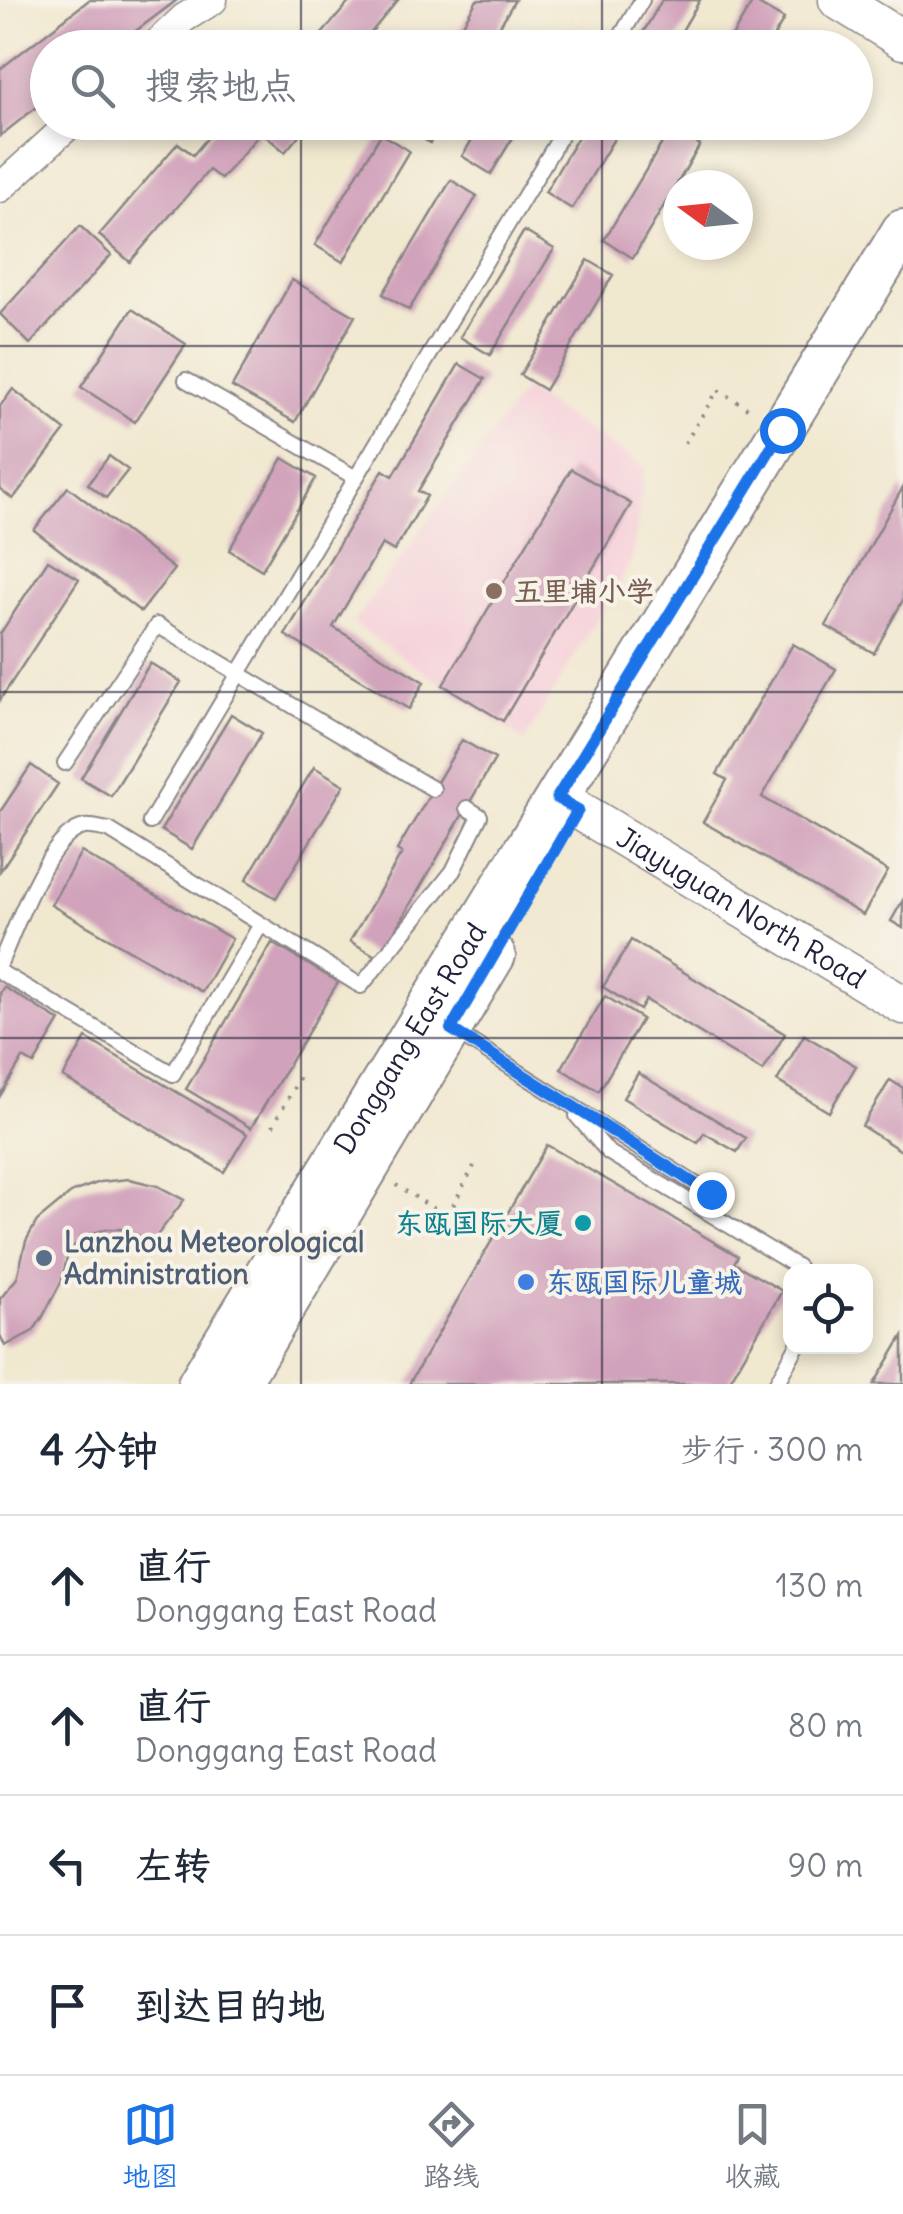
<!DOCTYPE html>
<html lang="zh">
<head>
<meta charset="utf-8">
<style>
	:root { --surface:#fff; --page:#f2f2f3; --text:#1f2937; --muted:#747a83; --line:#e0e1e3; --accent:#1a73e8 }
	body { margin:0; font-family:Delius,"LXGW WenKai TC",sans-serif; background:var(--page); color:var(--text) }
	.controls { position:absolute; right:30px; bottom:30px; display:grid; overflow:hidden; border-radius:20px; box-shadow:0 5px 15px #0003 }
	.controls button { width:90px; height:90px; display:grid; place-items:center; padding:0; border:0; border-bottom:2px solid var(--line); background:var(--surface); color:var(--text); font:50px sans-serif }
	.compass { position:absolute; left:663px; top:170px; width:90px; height:90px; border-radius:50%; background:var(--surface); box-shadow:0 5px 15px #0003; rotate:285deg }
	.stop { position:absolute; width:30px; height:30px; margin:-22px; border:8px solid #1a73e8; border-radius:50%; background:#fff }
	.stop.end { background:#1a73e8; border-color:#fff; box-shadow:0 2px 10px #0008 }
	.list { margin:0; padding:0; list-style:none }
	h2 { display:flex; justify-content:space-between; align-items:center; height:130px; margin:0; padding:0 40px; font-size:42px }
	h2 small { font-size:32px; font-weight:400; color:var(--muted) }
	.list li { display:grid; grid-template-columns:65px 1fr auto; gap:30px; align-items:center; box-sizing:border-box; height:140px; padding:0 40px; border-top:2px solid var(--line) }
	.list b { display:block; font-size:38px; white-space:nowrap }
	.list p { margin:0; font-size:32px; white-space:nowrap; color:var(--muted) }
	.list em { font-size:32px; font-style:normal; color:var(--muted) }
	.icon { flex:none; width:55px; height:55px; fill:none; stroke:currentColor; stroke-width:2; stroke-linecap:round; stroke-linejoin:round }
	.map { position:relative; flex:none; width:903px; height:1384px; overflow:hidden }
	.search { position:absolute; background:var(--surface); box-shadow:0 5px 15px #0003; left:30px; right:30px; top:30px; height:110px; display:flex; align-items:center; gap:25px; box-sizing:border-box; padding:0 35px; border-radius:55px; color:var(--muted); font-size:38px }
	.sheet { height:690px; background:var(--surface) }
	nav { display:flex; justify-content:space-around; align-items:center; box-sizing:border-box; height:140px; border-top:2px solid var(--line); background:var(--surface); font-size:28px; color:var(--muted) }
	nav a { display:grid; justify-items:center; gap:5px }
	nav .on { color:var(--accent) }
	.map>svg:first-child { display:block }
	.built { fill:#f6cfd9 }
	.building { fill:#d1a2bb }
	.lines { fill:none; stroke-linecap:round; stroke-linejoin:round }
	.lane-casing { stroke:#8a8586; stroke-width:18 }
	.street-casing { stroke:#8a8586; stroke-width:31 }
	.secondary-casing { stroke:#8a8586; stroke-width:41 }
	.primary-casing { stroke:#8a8586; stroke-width:46 }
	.path { stroke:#8a8586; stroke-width:4; stroke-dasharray:2.5 8; stroke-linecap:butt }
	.lane { stroke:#fff; stroke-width:14 }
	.street { stroke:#fff; stroke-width:28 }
	.secondary { stroke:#fff; stroke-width:38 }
	.primary { stroke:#fff; stroke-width:42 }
	.route { stroke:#1a73e8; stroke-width:12 }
	.grid { fill:none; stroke:#22223b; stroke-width:2.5; stroke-opacity:0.55 }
	.education-dot { fill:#8d6e63; stroke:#f7f3e8; stroke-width:4 }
	.culture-dot { fill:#0f9aa8; stroke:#f7f3e8; stroke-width:4 }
	.service-dot { fill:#5c6f8a; stroke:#f7f3e8; stroke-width:4 }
	.shop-dot { fill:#3f7fe0; stroke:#f7f3e8; stroke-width:4 }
	.labels { text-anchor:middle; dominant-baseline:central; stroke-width:8; stroke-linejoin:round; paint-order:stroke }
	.education-label { font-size:28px; font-weight:bold; fill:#785e54; stroke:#f7f3e8; text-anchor:start }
	.street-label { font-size:28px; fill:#22223b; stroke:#f7f3e8 }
	.culture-label { font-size:28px; font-weight:bold; fill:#0d838f; stroke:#f7f3e8; text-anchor:end }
	.service-label { font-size:28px; font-weight:bold; fill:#4e5e75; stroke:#f7f3e8; text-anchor:start }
	.shop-label { font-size:28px; font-weight:bold; fill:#366cbe; stroke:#f7f3e8; text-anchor:start }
</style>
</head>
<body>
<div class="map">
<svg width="903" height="1384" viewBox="0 0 903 1384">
	<rect width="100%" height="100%" fill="#f7f3e8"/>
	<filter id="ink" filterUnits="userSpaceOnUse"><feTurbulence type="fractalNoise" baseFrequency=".01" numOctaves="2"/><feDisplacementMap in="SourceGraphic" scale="20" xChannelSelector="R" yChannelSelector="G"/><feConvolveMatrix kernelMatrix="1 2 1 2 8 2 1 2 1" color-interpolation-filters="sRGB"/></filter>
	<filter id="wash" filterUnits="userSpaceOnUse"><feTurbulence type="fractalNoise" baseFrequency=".0048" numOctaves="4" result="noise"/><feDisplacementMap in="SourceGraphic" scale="40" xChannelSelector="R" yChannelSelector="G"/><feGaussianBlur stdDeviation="2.25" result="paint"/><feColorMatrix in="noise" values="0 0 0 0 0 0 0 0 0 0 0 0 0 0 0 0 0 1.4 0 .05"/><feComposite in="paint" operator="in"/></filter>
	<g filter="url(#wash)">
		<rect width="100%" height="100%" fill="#f1e8d0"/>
		<path class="built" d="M524 390 645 467 632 560 524 741 353 623Z"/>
		<g id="blocks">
			<path class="building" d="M89 0H177L113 48H48V98L0 136V69Z
				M351 0H398L358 48H310Z
				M477 0H515L487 48H449Z
				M662 0H700L672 48H634Z
				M753 1 784 19 767 48H725Z
				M221 122H251L256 127 260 122H310L285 152 261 132 221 179 209 170 130 262 99 235 178 143 193 155Z
				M404 122H442L430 143 402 126Z
				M483 122H522L491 174 462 156Z
				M587 122H624L572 209 545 192Z
				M671 128 700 145 633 258 604 240Z
				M381 134 409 151 343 262 315 245Z
				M451 180 477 196 409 310 383 294Z
				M80 226 111 255 30 344 0 314Z
				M524 231 554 249 490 355 460 337Z
				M588 260 613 275 545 390 520 375Z
				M292 280 355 316 295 422 232 387Z
				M132 309 186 344 135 422 81 387Z
				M459 364 485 379 418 491 427 496 394 551 382 544 333 627 424 682 409 709 285 635 383 470 393 476Z
				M13 389 65 430 13 499 0 489V406Z
				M109 456 128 470 106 498 88 484Z
				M283 458 316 478 262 570 229 550Z
				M571 469 631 504 503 721 443 685Z
				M68 487 174 569 141 612 34 530Z
				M903 487V600L874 653 826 626Z
				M48 560 79 579 0 700V634Z
				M793 644 836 669 762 797 888 871 863 915 703 822 727 780 717 774Z
				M150 663 181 682 111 796 81 778Z
				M231 714 262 733 192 849 161 830Z
				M462 740 495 759 379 958 350 941 402 853 397 850Z
				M31 765 58 784 0 871V812Z
				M314 767 344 785 276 898 246 880Z
				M81 852 232 939 202 992 51 905Z
				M903 900V928L891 921Z
				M631 940 785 1034 763 1071 646 1000 640 1010 603 987Z
				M272 943 338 982 251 1128 186 1089Z
				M4 987 60 1021 34 1064 23 1058 0 1096V993Z
				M605 996 642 1019 599 1091 561 1069Z
				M804 1035 856 1066 829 1112 777 1081Z
				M86 1038 247 1134 224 1172 63 1077Z
				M638 1073 746 1138 737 1152 704 1133 698 1143 623 1098Z
				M890 1080 903 1088V1152L862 1126Z
				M547 1145 738 1256 734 1263 782 1291 728 1384H409Z
				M129 1179 158 1186 184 1200 152 1242 123 1229H107L81 1237 68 1253 62 1280 42 1318 33 1331 5 1346 0 1335V1299L17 1278 26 1241 37 1221 72 1192 100 1182Z
				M903 1336V1384H874Z"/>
		</g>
	</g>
	<g filter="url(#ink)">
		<use href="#blocks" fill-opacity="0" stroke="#8a8586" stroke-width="2.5"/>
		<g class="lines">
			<defs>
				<path id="lane" d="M614 48 642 0
					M186 380 356 478
					M65 763 157 625 433 789
					M150 822 569 122
					M0 963C15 931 48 832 85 827 92 826 102 829 109 830L361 986 453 871 480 816 467 808
					M0 972 173 1074 260 926
					M454 1031 711 1194
					M577 1116 608 1152 798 1267 799 1272
					M776 1384 797 1346"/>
				<path id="street" d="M152 48 184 18 213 0
					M0 188 72 122"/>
				<g id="secondary">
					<path d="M838 0 903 40"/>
					<path id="s1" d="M557 797 903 1005"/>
				</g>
				<g id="primary">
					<path id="s2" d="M199 1384 903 231"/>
					<path d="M238 1384 494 955"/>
				</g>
			</defs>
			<use href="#lane" class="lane-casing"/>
			<use href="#street" class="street-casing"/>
			<use href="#secondary" class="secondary-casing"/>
			<use href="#primary" class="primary-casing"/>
			<path class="path" d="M685 443 718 390 754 412
				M273 1126 303 1071
				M396 1185 447 1217 476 1162"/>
			<use href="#lane" class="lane"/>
			<use href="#street" class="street"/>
			<use href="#secondary" class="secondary"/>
			<use href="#primary" class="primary"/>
		</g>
	</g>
	<g class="lines" filter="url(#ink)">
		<path class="route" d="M711 1194 451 1029 578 810 557 798 782 430"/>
	</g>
	<path class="grid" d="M301 0V48M602 0V48M301 122V1384M602 122V1384M0 346H903M0 692H903M0 1038H903"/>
	<circle class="education-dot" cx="494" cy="591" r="10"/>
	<circle class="culture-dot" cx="583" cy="1223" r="10"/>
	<circle class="service-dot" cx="44" cy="1258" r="10"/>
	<circle class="shop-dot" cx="526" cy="1282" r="10"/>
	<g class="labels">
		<g class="education-label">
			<text x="514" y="591">五里埔小学</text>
		</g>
		<g class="street-label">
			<text stroke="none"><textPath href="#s1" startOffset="215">Jiayuguan North Road</textPath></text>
			<text stroke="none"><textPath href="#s2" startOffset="405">Donggang East Road</textPath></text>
		</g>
		<g class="culture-label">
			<text x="563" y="1223">东瓯国际大厦</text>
		</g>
		<g class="service-label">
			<text x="64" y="1242">Lanzhou Meteorological<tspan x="64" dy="32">Administration</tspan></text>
		</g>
		<g class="shop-label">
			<text x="546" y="1282">东瓯国际儿童城</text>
		</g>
	</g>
</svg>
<div class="controls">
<button><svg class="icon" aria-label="locate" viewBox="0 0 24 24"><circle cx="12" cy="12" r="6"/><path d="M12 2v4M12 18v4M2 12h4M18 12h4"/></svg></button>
</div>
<svg class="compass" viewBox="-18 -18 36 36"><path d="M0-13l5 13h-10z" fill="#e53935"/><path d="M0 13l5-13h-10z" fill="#747a83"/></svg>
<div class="stop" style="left:782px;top:430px"></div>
<div class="stop end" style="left:711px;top:1194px"></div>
<div class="search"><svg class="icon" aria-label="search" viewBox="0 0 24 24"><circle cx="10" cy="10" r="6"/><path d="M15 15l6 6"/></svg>搜索地点</div>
</div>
<section class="sheet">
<h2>4 分钟<small>步行 · 300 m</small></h2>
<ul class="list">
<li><svg class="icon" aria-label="ahead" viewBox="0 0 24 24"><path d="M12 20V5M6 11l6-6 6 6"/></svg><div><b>直行</b><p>Donggang East Road</p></div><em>130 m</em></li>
<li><svg class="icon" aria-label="ahead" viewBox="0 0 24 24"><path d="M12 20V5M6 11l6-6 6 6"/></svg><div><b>直行</b><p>Donggang East Road</p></div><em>80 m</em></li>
<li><svg class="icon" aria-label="left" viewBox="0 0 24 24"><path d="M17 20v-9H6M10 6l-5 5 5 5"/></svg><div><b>左转</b></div><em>90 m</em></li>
<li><svg class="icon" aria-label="arrive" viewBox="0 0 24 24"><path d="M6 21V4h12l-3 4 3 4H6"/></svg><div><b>到达目的地</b></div></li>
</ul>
</section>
<nav>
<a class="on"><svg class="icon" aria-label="map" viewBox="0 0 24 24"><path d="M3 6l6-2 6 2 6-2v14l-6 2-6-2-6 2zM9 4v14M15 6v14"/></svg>地图</a>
<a><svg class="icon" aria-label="directions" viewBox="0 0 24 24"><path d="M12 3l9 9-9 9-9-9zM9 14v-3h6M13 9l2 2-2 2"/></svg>路线</a>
<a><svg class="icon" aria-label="saved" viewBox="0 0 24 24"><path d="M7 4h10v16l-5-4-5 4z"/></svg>收藏</a>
</nav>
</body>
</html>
